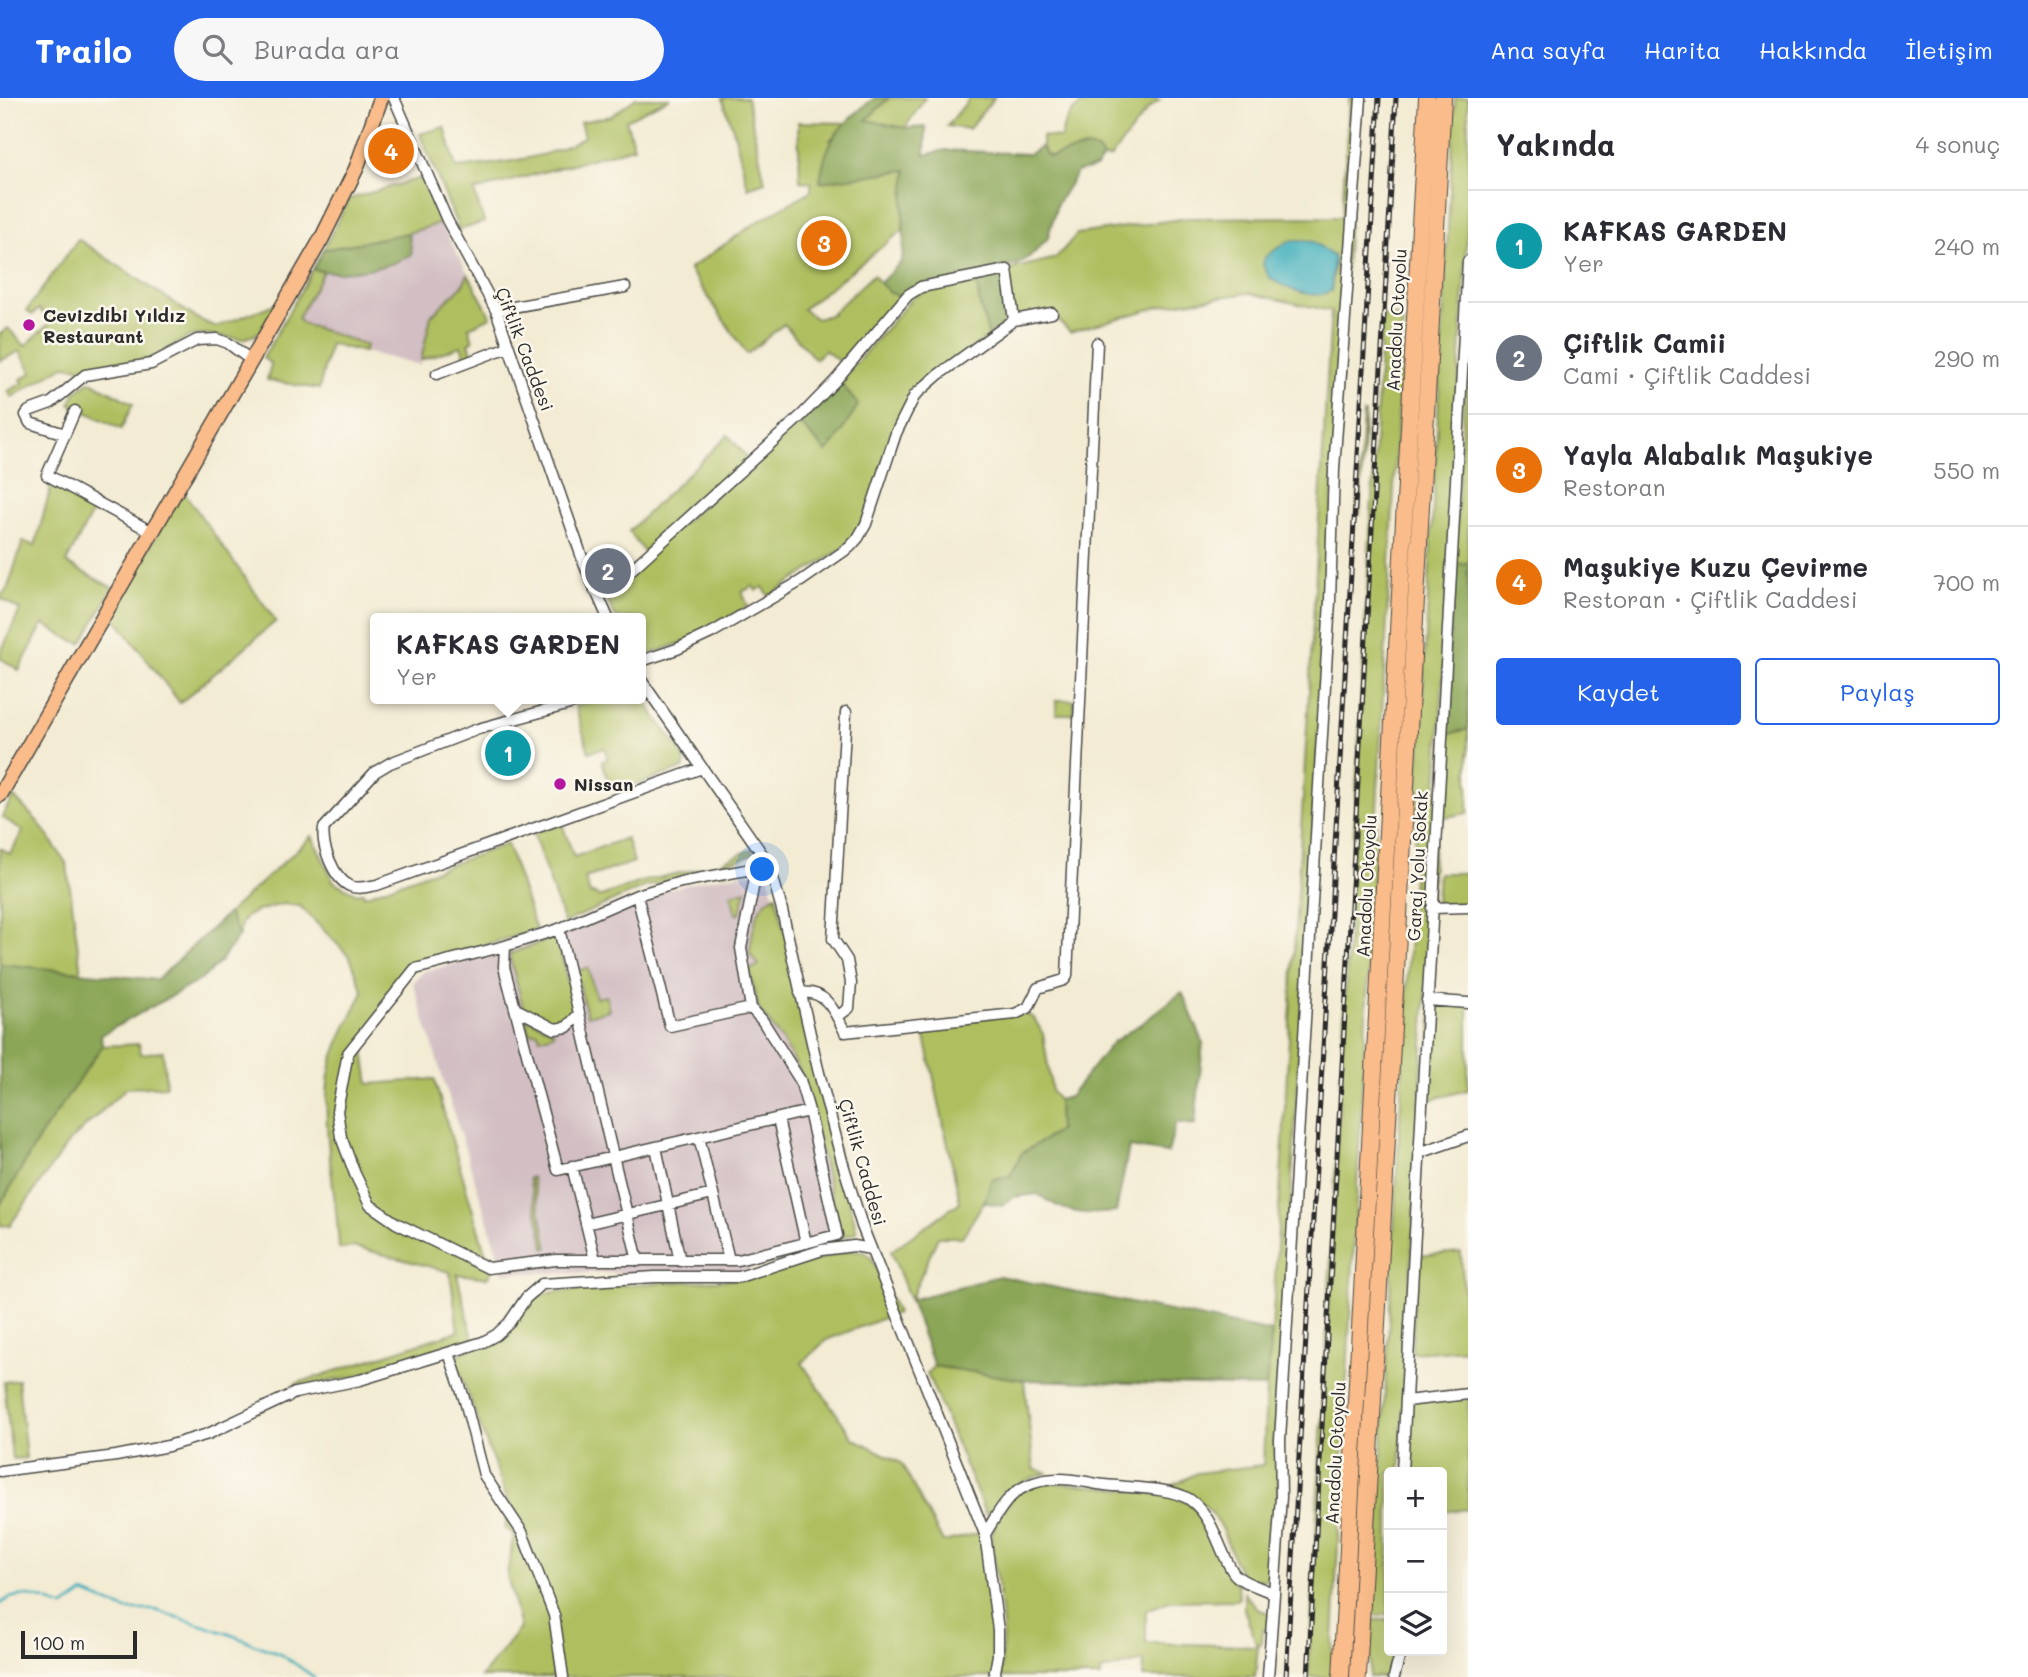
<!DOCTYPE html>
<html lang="tr">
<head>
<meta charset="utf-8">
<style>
	:root { --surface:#fff; --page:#f7f7f7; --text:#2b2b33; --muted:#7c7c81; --line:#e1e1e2; --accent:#2563eb }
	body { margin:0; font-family:Mali,sans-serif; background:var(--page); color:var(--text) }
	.controls { position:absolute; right:21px; bottom:21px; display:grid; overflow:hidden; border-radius:7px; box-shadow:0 7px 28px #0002 }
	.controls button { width:63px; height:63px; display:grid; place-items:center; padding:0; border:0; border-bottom:2px solid var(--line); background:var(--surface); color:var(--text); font:35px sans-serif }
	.scale { position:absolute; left:21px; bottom:18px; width:116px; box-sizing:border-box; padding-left:7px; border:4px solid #2b2b2b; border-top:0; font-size:19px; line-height:24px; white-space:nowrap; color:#2b2b2b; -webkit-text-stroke:5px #fbf7ec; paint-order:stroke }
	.you { position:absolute; left:763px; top:772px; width:24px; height:24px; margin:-18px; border:5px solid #fff; border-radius:50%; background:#1a73e8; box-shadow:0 0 0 10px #1a73e833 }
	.badge { display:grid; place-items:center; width:46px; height:46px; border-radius:50%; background:var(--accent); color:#fff; font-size:23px; font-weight:700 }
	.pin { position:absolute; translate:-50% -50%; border:4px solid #fff; box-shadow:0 2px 7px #0006 }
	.popup { position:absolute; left:370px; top:515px; width:276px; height:91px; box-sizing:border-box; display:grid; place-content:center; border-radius:7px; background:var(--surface); filter:drop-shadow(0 2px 5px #0005); font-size:23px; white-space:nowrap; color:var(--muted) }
	.popup b { font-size:26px; color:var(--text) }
	.popup::after { content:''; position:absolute; left:50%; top:100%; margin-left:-14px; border:14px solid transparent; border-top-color:var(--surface) }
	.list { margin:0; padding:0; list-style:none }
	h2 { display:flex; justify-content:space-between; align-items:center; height:91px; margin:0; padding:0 28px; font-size:30px }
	h2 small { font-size:23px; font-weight:400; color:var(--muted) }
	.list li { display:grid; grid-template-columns:46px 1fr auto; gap:21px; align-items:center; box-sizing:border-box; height:112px; padding:0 28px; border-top:2px solid var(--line) }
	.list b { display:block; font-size:26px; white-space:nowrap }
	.list p { margin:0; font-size:23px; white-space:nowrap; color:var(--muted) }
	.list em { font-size:23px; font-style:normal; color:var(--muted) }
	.actions { display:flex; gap:14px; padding:21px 28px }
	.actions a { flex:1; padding:16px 0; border:2px solid var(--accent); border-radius:7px; text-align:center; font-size:24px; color:var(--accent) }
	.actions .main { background:var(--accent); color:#fff }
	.icon { flex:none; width:38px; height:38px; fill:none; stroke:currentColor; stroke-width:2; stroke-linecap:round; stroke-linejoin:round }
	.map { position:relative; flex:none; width:1468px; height:1579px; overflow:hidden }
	header { display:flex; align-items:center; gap:42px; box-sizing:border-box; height:98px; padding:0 35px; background:var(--accent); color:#fff }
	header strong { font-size:33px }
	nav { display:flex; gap:38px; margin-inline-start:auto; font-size:24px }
	.search { width:490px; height:63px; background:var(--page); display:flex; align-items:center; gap:18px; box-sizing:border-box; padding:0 24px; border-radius:38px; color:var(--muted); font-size:26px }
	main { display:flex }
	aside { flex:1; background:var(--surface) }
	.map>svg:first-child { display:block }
	.industrial { fill:#d2bec3 }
	.green { fill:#afbf61; stroke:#6d7546; stroke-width:2; fill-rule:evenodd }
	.forest { fill:#8ba657; stroke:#5b6841; stroke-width:2 }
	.water { fill:#40afbc; stroke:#366d74; stroke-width:2 }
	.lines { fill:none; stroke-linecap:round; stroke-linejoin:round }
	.stream { stroke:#40afbc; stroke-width:2.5 }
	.minor-casing { stroke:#494844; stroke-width:13 }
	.major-casing { stroke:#494844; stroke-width:17 }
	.highway-casing { stroke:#494844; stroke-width:18 }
	.minor { stroke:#fff; stroke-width:10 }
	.major { stroke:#f9bc8a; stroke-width:14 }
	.highway { stroke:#f9bc8a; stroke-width:16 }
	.rail-casing { stroke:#2b2b2b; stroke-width:5 }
	.rail { stroke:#fbf7ec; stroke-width:2.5; stroke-dasharray:8; stroke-linecap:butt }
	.poi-dot { fill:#b5179e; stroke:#fbf7ec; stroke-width:2.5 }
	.labels { text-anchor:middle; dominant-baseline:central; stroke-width:5; stroke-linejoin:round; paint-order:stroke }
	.poi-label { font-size:18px; font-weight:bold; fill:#2b2b2b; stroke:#fbf7ec; text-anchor:start }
	.street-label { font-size:18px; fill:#2b2b2b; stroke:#fbf7ec }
</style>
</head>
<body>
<header>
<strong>Trailo</strong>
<div class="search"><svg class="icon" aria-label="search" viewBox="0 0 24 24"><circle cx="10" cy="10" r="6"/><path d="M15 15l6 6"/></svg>Burada ara</div>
<nav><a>Ana sayfa</a><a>Harita</a><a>Hakkında</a><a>İletişim</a></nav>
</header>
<main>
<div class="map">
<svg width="1468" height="1579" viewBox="0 0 1468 1579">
	<rect width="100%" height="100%" fill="#fbf7ec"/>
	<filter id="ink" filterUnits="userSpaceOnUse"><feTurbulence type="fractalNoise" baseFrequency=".0143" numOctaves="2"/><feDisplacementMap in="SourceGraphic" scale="14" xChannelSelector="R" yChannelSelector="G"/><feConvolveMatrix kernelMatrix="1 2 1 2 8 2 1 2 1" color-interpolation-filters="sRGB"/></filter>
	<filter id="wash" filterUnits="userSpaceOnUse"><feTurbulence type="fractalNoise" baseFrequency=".00686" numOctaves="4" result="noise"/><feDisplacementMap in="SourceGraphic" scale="28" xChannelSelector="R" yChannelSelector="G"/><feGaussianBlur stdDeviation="1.57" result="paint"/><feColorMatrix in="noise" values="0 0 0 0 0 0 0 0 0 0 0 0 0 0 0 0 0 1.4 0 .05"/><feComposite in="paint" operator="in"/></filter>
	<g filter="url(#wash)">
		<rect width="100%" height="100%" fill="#f3ebd3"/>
		<path class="industrial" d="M441 125 468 176 463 187 431 218 420 267 364 254 366 247 301 225 298 219 323 174 371 170 405 161 412 155 408 135Z
			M767 772 857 1134 737 1175H504L413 885 424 873 510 854 618 805 708 781Z"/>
		<path class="green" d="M636 0H670L626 22 634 49 474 93 484 124 459 132 420 36 445 29 456 70C499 65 547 62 584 39L580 24 611 18Z
			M722 0H747L765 84 748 90 734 34Z
			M889 0H925L905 30 866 22Z
			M970 0H994L969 31 947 28Z
			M1090 0H1151L1160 2 1149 10 1110 60C1098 61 1088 54 1075 53 1065 52 1057 61 1046 57L1042 48V38L1061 40C1063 21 1074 10 1090 0Z
			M1349 0H1356L1277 1335 1273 1343 1279 1372 1272 1478 1264 1482 1244 1481C1230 1460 1226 1430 1209 1412 1199 1401 1183 1395 1170 1389L1197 1375 1263 1367 1266 1289 1272 1234 1331 213 1248 195 1165 207 1070 234 1051 215 1014 222 1007 172 1056 160 1077 136 1188 120 1342 119ZM1299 142H1306L1335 163 1331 193 1313 196 1274 183 1287 144Z
			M1455 0H1468V112L1400 1374H1389V1517H1373Z
			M798 24 846 25 830 42 907 71 903 113V132L803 211 816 221 830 217 873 177 889 194 900 199 844 268 825 252 815 261 784 226 747 256 689 171 757 124 811 93V84L800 83Z
			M421 80 441 125 408 135 323 152 349 101Z
			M78 141 198 221 216 229 282 203 264 231 255 237 242 241 205 236 190 238 147 263 97 271 64 268 12 299 8 293 23 285 21 281 32 275 20 253 0 263V236L8 230 25 248 51 224 39 211 32 217 27 212Z
			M313 171 323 174 298 220 301 225 366 247 364 254 330 246 319 291 267 282 271 266 263 260Z
			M468 176 491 219 469 229 473 243 469 245 473 258 466 261 461 248 421 262 431 218 463 187Z
			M976 181 980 207 989 238 914 294 868 413 851 445 769 498 763 489 756 493 753 488 742 494 748 508 698 539 641 559V520H616L603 494 799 325 827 354 836 343 858 307 840 284 913 199 928 192Z
			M1382 217 1403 219 1332 1560 1331 1579H1308Z
			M1468 233V465L1454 466Z
			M91 283 133 306 121 331 70 306 77 292Z
			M1363 315H1365L1360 416H1357Z
			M728 337 748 361 644 454 629 433Z
			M52 385 96 407 66 465 113 490 82 545 71 542 43 526 19 572 0 560V556L20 512 0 500 8 489 23 443 35 448Z
			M183 393 276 523 180 605 111 515Z
			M641 598 682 656 685 662 684 670 618 693 615 684 609 685 602 663 608 661 604 650 589 654 575 608 600 601H641Z
			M1057 602H1074V616H1056Z
			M1444 631 1450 636 1468 631V715L1441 720Z
			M13 698 38 724 67 766 81 874 0 866V750L10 756 23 733 2 719Z
			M562 726 574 759 626 740 634 764 585 780 590 796H595L598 799 644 783 712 768 752 751 754 755 725 767 727 775 711 773 644 789 564 825 533 735Z
			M312 738 334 784 357 796 363 794 364 798 507 746 536 832 424 865 409 873 364 953 369 986 434 981 491 1174 487 1180 457 1176 473 1241 353 1279 296 1289 295 1286 458 1233 450 1174 355 1149 339 1151C337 1095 322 1040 328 984 331 953 350 922 363 894L350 859 300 808 283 806 257 813 247 818 241 825 239 837 228 815Z
			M1438 775H1468V806H1440L1436 803Z
			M746 792 740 816H736L731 796Z
			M776 797 857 1134 841 1140 804 980 782 942 759 911 749 872 759 867 749 855C754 832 753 807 776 797Z
			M556 839 575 911 571 921 560 928 523 909 509 856Z
			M588 870 596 900 606 898 609 912 587 918 576 873Z
			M1432 900 1468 902V992L1429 1002Z
			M1019 913 1034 920 1043 936 1052 994 1058 1002 1059 1033 1022 1055 1010 1078 992 1082 984 1104 962 1139H938L910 1202 891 1153 960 1104 925 939 920 931Z
			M525 919 554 933 553 936 540 940 538 934 529 935Z
			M139 946 141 956 163 953 166 988 126 990 68 1045 10 1127 0 1128V1107L41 1037 102 948Z
			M532 1079 548 1150 545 1151 529 1080Z
			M853 1152 864 1154 871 1159 897 1215 826 1242 802 1265 853 1340 901 1365 943 1444 980 1435 986 1455 996 1579H481L520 1530 507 1477 514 1436 505 1431 510 1408 457 1266 458 1256 497 1241 531 1200 547 1195 637 1186 745 1181Z
			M1461 1154 1465 1211H1468V1251L1412 1255 1416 1158Z
			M934 1268 1024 1282 1034 1371 1049 1375C1021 1381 1004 1394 986 1417L927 1275Z
			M18 1282 26 1360 12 1361 4 1284Z
			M1468 1292V1411L1442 1414V1374H1406L1409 1309 1413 1299Z
			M1044 1384C1071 1386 1171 1393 1189 1406 1211 1422 1221 1458 1232 1482L1238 1487 1239 1500 1236 1502 1170 1503 1146 1512V1545L1257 1548 1244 1511V1495L1259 1512 1270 1515 1267 1534 1265 1531 1263 1532 1262 1544 1258 1548 1255 1579H1143L1144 1563 1101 1573V1579H1001L1003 1528 991 1438 998 1420 1015 1396Z
			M1373 1522H1389V1553H1397L1391 1579H1369Z"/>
		<path class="forest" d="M874 0H889L866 22 905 30 926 29 925 57 945 52 1029 56 1042 48 1046 57 1051 59 1088 49 1098 52 1103 60 1096 69 1077 74 1057 106 1048 140 1033 156 1020 165 900 199 889 194 880 185 902 163 904 142 903 113 907 72 820 84C825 40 841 27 874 0Z
			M408 135 412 155C394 171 335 178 313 171L323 152Z
			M1004 176 1009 222 989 238 980 207 976 181Z
			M840 284 858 307 836 343 826 354 800 325Z
			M1468 465V631L1449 636 1444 631 1454 466Z
			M228 815 239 837 220 864 202 881 101 937 102 948 41 1037 0 1107V866L157 882Z
			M1182 894 1203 944 1195 1027 1176 1024 1168 1055 1129 1049 1116 1114C1084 1117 1064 1116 1038 1096L1013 1099 1002 1108 984 1104 992 1081 1010 1078 1022 1055 1059 1033 1058 1002 1069 999 1113 944 1145 923Z
			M999 1178 1272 1234 1266 1289 1024 1282 934 1268 910 1202Z"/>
		<path class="water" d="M1299 142 1314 144 1334 159 1331 193C1314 203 1283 190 1269 179L1263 167 1265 159 1287 144Z"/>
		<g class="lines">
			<path class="stream" d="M0 1506C20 1489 42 1502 64 1509L84 1495 126 1512H155L229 1536 284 1558 314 1579"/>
		</g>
	</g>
	<g filter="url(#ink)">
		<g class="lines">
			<defs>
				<path id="minor" d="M394 0 447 122 496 212 585 468 608 520
					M496 212 625 189
					M437 276 508 249
					M65 336 75 313
					M152 434 47 377 65 336 30 325 26 317 29 313 51 305 85 277 151 266 197 242 217 241 228 245 252 263
					M595 493 621 481 802 317 835 283 908 197 921 189 1007 172 1014 222
					M641 563 677 551 713 534 801 483 850 449 858 440 866 426 896 335 915 297 938 277 1014 222 1052 215
					M641 582 769 766 781 808 818 971 842 1063 862 1128 985 1436 998 1532V1557L994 1579
					M588 601 478 631 390 665 375 674 324 730C321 747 333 780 350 788 358 792 369 788 377 787L702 670
					M757 770 741 850 751 910 762 922 800 982 809 1013 558 1072 504 869 505 848 559 831 637 797 681 784 757 770 770 771
					M637 797 670 928 751 910
					M1432 810 1468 809
					M559 831 638 1163
					M505 848 415 871 348 955 337 1013 341 1039 355 1076 370 1107 396 1125 488 1170 556 1162H738L837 1137 809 1013
					M800 895C826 891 835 914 845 934L1015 916 1028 910 1038 890 1064 882 1067 878 1097 245
					M1427 902 1468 905
					M516 911 555 931 567 929 579 916
					M837 919 849 910 851 885 847 862 833 841 846 614
					M778 1021 806 1145
					M699 1039 729 1162
					M656 1049 680 1163
					M1419 1055 1468 1038
					M572 1068 595 1162
					M586 1126 713 1096
					M449 1255 465 1303 484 1377 522 1434 554 1517 563 1579
					M1406 1303 1468 1296
					M0 1373 116 1358 168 1348 208 1336 295 1295 360 1282 483 1244 496 1237 509 1225 526 1200 542 1186 655 1179H739L822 1152 854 1148 871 1151
					M1402 1374 1468 163
					M985 1436C996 1419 1006 1397 1026 1388 1035 1384 1047 1381 1057 1381 1073 1380 1089 1385 1105 1387 1128 1390 1169 1389 1189 1401 1214 1418 1218 1451 1233 1474 1240 1485 1262 1489 1274 1496
					M1268 1579 1281 1399 1280 1342 1330 503 1334 371 1361 0
					M1394 1579 1401 1553"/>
				<path id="major" d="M0 697 322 140 356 71 381 0"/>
				<path id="highway" d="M1341 1579 1427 0
					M1358 1579 1443 0"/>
			</defs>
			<use href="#minor" class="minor-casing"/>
			<use href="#major" class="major-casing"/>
			<use href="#highway" class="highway-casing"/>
			<use href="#minor" class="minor"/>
			<use href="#major" class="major"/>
			<use href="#highway" class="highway"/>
			<defs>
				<path id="rail" d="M1286 1579 1379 0
					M1308 1579 1396 0"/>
			</defs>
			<use href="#rail" class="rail-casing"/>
			<use href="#rail" class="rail"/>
		</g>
	</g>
	<g class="poi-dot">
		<circle cx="29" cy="227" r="7"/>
		<circle cx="560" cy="686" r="7"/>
	</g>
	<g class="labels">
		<g class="poi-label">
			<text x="43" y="217">Cevizdibi Yıldız<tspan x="43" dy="21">Restaurant</tspan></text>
			<text x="574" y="686">Nissan</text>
		</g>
		<g class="street-label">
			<text transform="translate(1396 222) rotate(-87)">Anadolu Otoyolu</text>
			<text transform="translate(525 251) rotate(69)">Çiftlik Caddesi</text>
			<text transform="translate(1417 768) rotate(-87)">Garaj Yolu Sokak</text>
			<text transform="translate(1366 788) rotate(-87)">Anadolu Otoyolu</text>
			<text transform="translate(863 1064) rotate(74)">Çiftlik Caddesi</text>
			<text transform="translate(1335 1355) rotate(-87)">Anadolu Otoyolu</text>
		</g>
	</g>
</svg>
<div class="controls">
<button>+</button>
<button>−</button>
<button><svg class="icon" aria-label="layers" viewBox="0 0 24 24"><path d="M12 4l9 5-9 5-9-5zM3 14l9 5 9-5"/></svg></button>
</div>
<div class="scale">100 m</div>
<div class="you"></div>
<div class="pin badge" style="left:508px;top:655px;background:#0f9aa8">1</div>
<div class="popup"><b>KAFKAS GARDEN</b>Yer</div>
<div class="pin badge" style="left:608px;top:473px;background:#6b7280">2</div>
<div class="pin badge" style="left:824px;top:145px;background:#e8710a">3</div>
<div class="pin badge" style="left:391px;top:53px;background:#e8710a">4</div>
</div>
<aside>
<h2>Yakında<small>4 sonuç</small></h2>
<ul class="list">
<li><span class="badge" style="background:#0f9aa8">1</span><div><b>KAFKAS GARDEN</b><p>Yer</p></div><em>240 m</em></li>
<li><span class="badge" style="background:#6b7280">2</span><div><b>Çiftlik Camii</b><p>Cami · Çiftlik Caddesi</p></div><em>290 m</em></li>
<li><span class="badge" style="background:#e8710a">3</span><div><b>Yayla Alabalık Maşukiye</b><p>Restoran</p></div><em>550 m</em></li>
<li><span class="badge" style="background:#e8710a">4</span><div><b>Maşukiye Kuzu Çevirme</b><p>Restoran · Çiftlik Caddesi</p></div><em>700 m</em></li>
</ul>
<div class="actions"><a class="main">Kaydet</a><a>Paylaş</a></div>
</aside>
</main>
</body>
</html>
